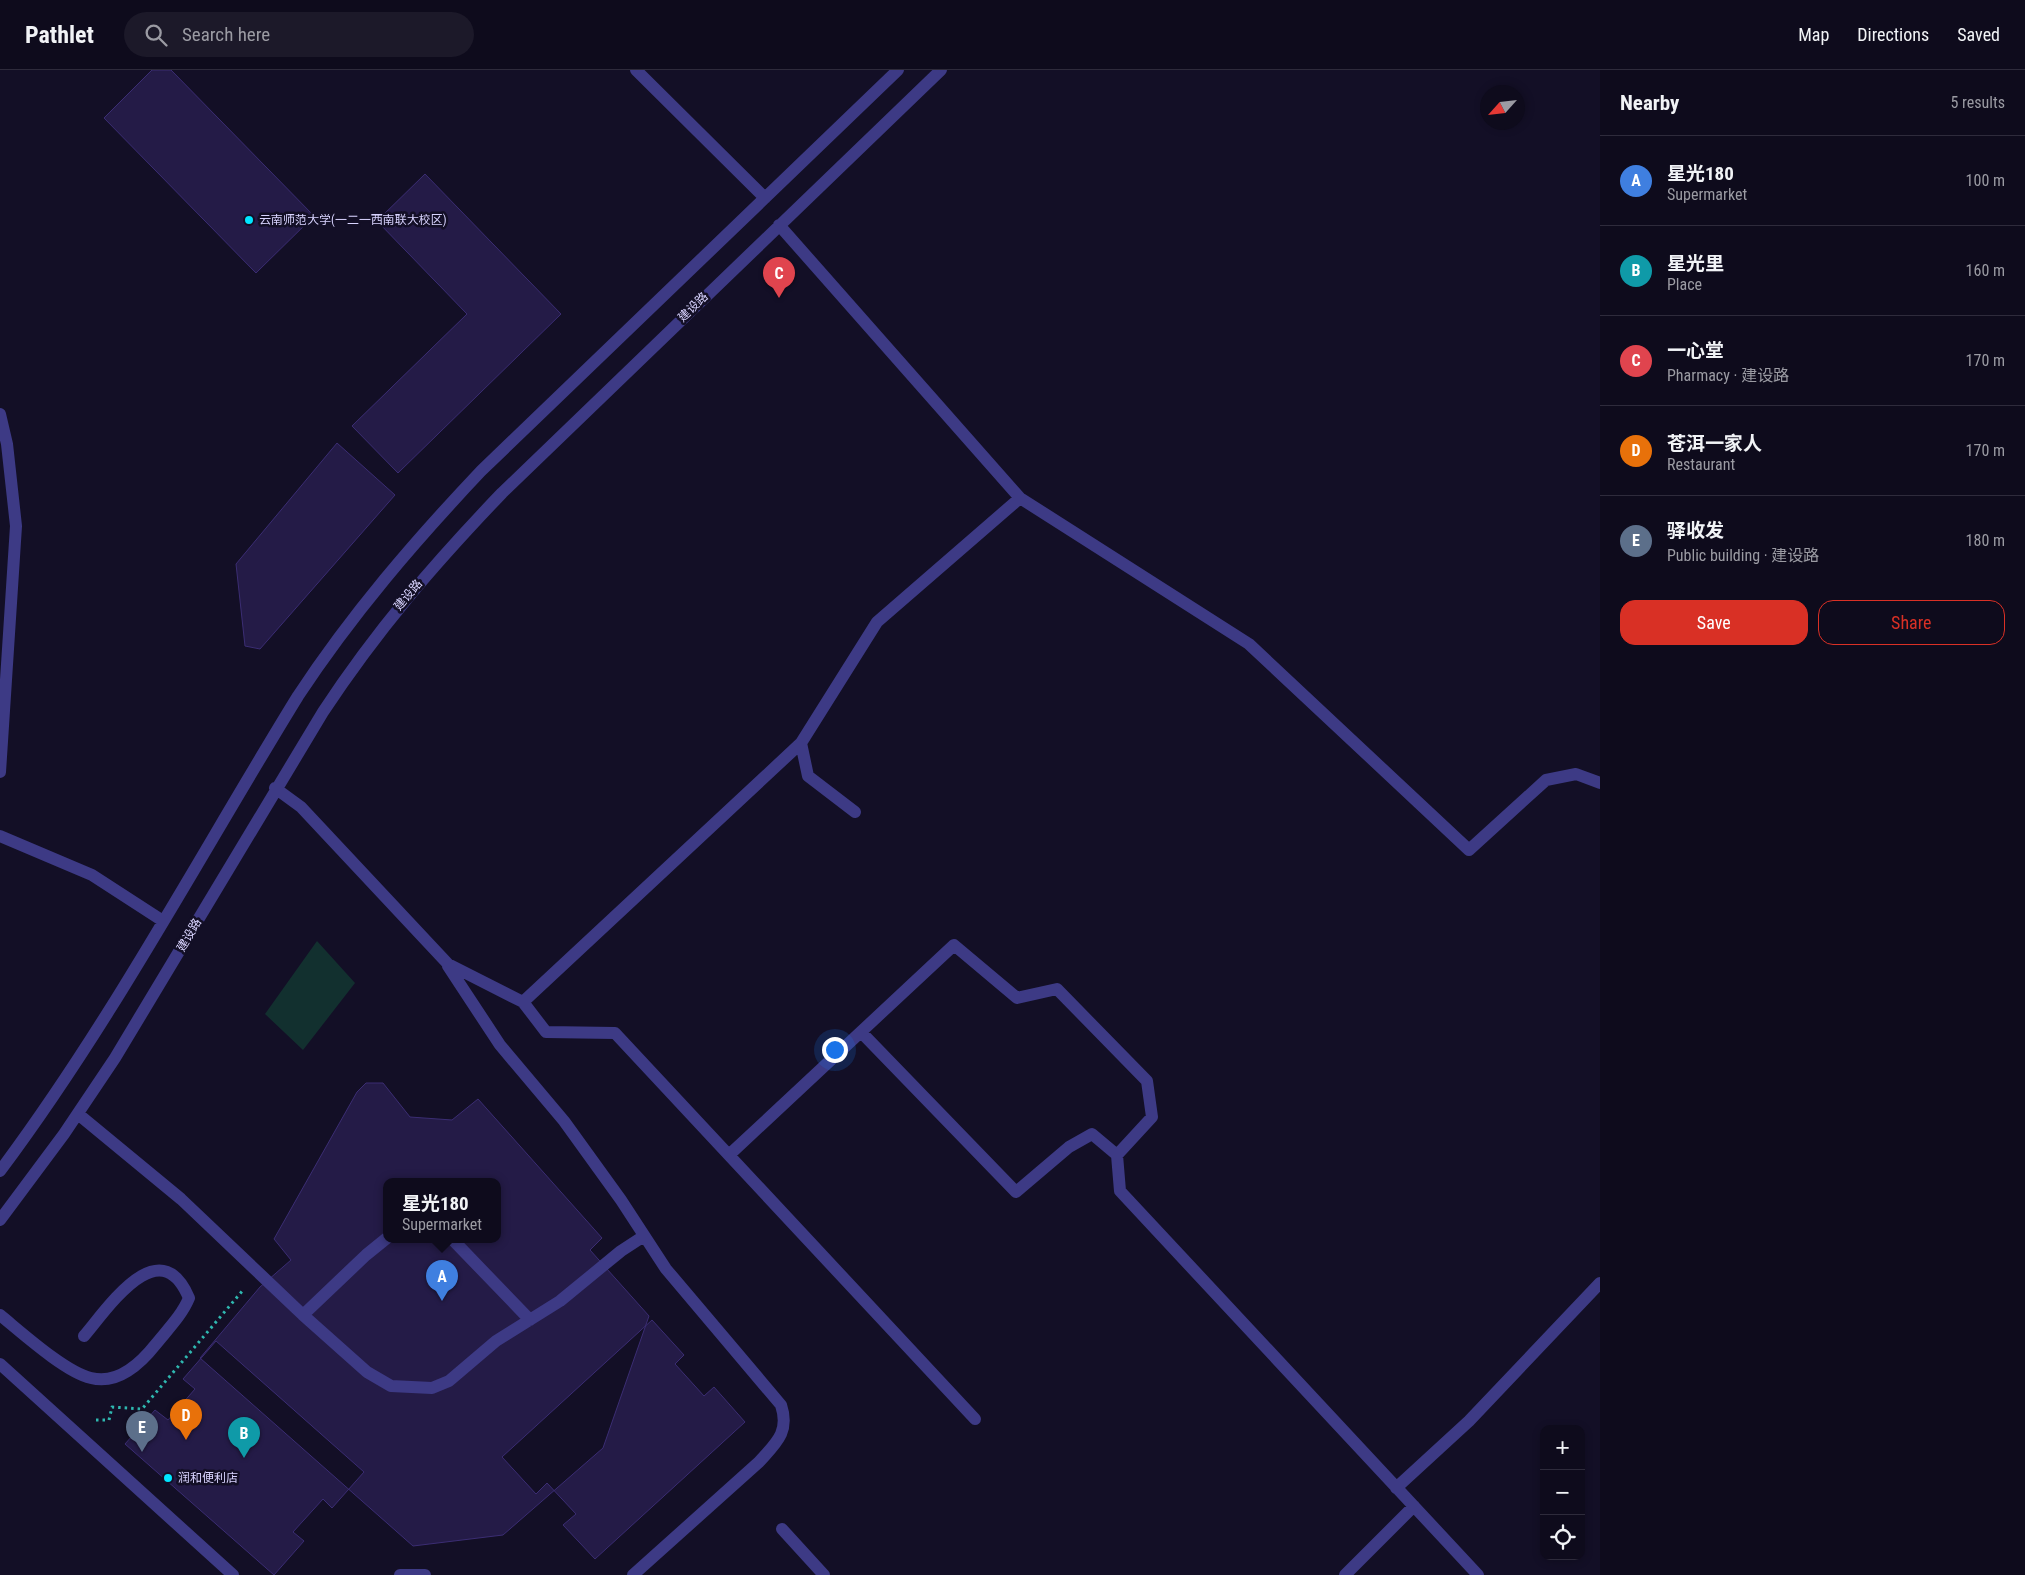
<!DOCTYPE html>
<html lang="en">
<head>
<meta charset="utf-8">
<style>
	:root { --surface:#0e0b1c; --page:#1c1929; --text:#f1f3f6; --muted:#9b9ba3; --line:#2e2b3b; --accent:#d93025 }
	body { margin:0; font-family:"Roboto Condensed","Noto Sans SC",sans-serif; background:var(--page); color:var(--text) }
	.controls { position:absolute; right:15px; bottom:15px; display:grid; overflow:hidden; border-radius:10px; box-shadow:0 2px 8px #0003 }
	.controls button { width:45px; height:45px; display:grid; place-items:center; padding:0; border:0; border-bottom:1px solid var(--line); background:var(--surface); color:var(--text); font:25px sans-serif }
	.compass { position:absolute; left:1480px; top:15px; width:45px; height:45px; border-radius:50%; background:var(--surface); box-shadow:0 2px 8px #0003; rotate:243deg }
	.you { position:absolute; left:834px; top:979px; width:18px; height:18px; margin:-12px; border:4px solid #fff; border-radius:50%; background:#1a73e8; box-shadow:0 0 0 8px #1a73e833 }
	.badge { display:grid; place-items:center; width:32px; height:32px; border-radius:50%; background:var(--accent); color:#fff; font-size:16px; font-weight:700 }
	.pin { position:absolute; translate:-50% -41px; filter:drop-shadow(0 1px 2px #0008) }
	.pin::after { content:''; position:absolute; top:26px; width:18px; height:15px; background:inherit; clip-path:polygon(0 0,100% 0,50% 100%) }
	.popup { position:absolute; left:383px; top:1108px; width:118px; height:65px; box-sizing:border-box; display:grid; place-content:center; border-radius:10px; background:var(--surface); filter:drop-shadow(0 1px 4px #0005); font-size:16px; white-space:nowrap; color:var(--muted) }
	.popup b { font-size:19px; color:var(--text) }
	.popup::after { content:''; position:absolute; left:50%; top:100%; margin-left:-10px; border:10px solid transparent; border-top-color:var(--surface) }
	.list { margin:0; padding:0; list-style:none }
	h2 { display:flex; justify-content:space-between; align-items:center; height:65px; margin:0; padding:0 20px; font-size:21px }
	h2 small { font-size:16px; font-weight:400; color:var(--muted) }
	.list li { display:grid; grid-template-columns:32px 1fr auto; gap:15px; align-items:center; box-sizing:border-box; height:90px; padding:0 20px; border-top:1px solid var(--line) }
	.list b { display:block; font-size:19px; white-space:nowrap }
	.list p { margin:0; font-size:16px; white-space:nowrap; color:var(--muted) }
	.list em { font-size:16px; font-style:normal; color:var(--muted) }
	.actions { display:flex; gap:10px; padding:15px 20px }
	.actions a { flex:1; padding:11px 0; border:1px solid var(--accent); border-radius:15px; text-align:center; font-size:18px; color:var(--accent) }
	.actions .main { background:var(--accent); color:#fff }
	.icon { flex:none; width:28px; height:28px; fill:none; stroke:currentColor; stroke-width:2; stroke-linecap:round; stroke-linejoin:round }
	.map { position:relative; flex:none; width:1600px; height:1505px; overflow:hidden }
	header { display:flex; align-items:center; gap:30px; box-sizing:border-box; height:70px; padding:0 25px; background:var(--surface); border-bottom:1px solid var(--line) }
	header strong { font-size:24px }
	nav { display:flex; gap:28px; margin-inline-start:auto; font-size:18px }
	.search { width:350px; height:45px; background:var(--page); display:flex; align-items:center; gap:12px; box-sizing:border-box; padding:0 18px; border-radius:28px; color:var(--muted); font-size:19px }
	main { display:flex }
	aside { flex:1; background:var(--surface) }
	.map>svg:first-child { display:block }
	.green { fill:#12302f }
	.building { fill:#241b47; stroke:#3b2d73; fill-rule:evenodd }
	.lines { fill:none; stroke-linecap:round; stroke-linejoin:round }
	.path { stroke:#2fb8b0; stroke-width:3; stroke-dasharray:2.5 4; stroke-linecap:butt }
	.minor { stroke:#3d3a85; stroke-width:12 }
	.poi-dot { fill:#00e5ff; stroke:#130f26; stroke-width:2 }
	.labels { text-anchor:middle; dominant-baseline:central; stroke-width:5; stroke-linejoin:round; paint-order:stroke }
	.poi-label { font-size:12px; fill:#d9d4ff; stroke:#130f26; text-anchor:start }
	.street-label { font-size:12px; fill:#d9d4ff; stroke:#130f26 }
</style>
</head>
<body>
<header>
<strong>Pathlet</strong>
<div class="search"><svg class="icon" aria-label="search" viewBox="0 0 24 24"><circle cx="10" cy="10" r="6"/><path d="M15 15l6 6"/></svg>Search here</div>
<nav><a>Map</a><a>Directions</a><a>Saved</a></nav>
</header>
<main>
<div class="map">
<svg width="1600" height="1505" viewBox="0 0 1600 1505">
	<rect width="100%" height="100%" fill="#130f26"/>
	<path class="green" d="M317 871 355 913 303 980 265 944Z"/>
	<path class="building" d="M152 0H171L314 146 256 203 104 48Z
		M425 104 561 244 398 403 352 356 467 244 377 151Z
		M337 373 395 425 260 579 245 576 236 494Z
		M366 1013H383L410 1047 452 1050 478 1029 602 1168 590 1180 649 1246 603 1378 503 1465 413 1476 200 1288 260 1217 291 1190 274 1169 357 1022ZM387 1112H497V1170H387Z
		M652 1250 684 1285 675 1294 704 1326 714 1317 745 1352 595 1489 563 1455 576 1444 547 1413 536 1424 502 1387Z
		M216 1271 364 1402 332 1438 323 1429 293 1462 304 1471 274 1505 125 1374 155 1340 168 1350 195 1319 183 1309Z"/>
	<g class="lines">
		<path class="path" d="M96 1350H109L112 1337 142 1339 244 1219"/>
		<path class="minor" d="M636 0 765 128
			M779 155 1020 428 1249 574 1469 780 1546 710 1576 704 1600 713
			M0 344 7 374 16 456 0 702
			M275 718 301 737 448 894 523 932 546 962 615 963 975 1349
			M855 742 808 706 801 673 877 552 1020 428
			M0 766 92 805 163 851
			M448 896 500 975 564 1051 621 1130 666 1199 781 1335C790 1362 776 1373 759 1392L633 1505
			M523 932 801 673
			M861 962 1016 1122 1069 1077 1092 1064 1117 1085 1120 1121 1478 1505
			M78 1044 181 1129 303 1245 367 1302 391 1316 432 1318 449 1311 496 1271 560 1231 621 1181 644 1166
			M729 1085 954 875 1017 928 1057 919 1147 1011 1152 1047 1117 1085
			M0 1101C112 951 200 785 298 626 352 544 414 472 481 401L898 0
			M0 1150 64 1064 115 988 323 642C377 560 434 494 502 423L941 0
			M453 1170 530 1250
			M0 1245C21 1262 65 1302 91 1308 118 1315 141 1293 156 1274 168 1259 182 1245 189 1228 160 1159 108 1238 84 1266
			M303 1245 366 1185 387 1168
			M0 1294 233 1505
			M1396 1418 1469 1351 1600 1213
			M782 1459 824 1505
			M400 1505H425
			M1345 1505 1414 1436"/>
	</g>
	<g class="poi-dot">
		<circle cx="249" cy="150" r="5"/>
		<circle cx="168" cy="1408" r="5"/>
	</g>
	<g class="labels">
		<g class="poi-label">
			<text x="259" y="150">云南师范大学(一二一西南联大校区)</text>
			<text x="178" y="1408">润和便利店</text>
		</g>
		<g class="street-label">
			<text transform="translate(693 237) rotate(-44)">建设路</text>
			<text transform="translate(408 525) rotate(-50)">建设路</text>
			<text transform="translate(189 865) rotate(-60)">建设路</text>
		</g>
	</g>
</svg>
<div class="controls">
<button>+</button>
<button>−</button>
<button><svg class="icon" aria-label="locate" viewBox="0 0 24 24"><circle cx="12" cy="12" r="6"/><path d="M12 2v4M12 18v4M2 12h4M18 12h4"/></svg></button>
</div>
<svg class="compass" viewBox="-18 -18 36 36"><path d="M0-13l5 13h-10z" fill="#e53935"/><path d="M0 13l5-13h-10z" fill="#9b9ba3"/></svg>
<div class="you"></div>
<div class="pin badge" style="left:442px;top:1231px;background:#3f7fe0">A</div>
<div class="popup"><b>星光180</b>Supermarket</div>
<div class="pin badge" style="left:244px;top:1388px;background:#0f9aa8">B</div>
<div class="pin badge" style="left:779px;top:228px;background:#e0444e">C</div>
<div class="pin badge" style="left:186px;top:1370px;background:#e8710a">D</div>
<div class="pin badge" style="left:142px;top:1382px;background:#5c6f8a">E</div>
</div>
<aside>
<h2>Nearby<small>5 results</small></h2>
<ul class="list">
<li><span class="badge" style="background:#3f7fe0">A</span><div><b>星光180</b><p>Supermarket</p></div><em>100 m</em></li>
<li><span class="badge" style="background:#0f9aa8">B</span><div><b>星光里</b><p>Place</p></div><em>160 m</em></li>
<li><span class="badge" style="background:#e0444e">C</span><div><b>一心堂</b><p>Pharmacy · 建设路</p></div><em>170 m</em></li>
<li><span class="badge" style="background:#e8710a">D</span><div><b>苍洱一家人</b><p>Restaurant</p></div><em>170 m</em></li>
<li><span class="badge" style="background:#5c6f8a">E</span><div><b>驿收发</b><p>Public building · 建设路</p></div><em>180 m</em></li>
</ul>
<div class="actions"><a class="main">Save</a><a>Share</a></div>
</aside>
</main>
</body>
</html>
